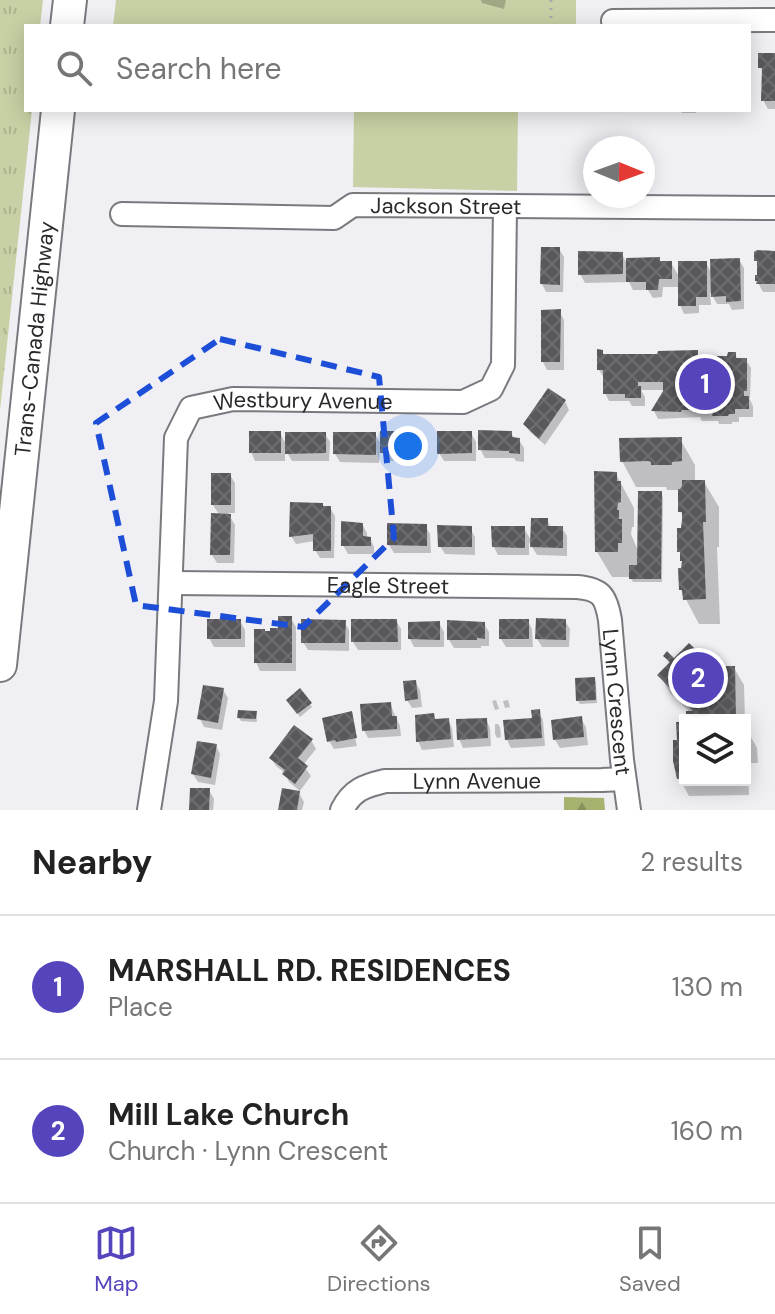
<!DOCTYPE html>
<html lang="en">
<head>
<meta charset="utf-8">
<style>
	:root { --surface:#fff; --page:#f6f6f6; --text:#222; --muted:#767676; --line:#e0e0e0; --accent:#5445bd }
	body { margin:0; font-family:"DM Sans",sans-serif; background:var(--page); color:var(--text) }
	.controls { position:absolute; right:24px; bottom:24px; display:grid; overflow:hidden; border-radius:0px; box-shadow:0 4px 20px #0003 }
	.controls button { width:72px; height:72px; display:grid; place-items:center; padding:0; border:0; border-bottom:2px solid var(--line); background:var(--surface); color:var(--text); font:40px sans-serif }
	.compass { position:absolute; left:583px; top:136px; width:72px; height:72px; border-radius:50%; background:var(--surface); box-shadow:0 4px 20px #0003; rotate:91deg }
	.you { position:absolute; left:408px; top:446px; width:28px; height:28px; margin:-20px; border:6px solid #fff; border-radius:50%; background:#1a73e8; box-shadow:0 0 0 12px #1a73e833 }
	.badge { display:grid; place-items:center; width:52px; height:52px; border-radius:50%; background:var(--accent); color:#fff; font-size:26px; font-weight:700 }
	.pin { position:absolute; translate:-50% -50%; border:4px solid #fff; box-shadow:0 2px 8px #0006 }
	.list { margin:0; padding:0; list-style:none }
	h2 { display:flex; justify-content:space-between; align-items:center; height:104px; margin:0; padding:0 32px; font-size:34px }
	h2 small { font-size:26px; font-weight:400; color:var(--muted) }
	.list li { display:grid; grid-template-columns:52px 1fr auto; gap:24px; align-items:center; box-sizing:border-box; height:144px; padding:0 32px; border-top:2px solid var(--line) }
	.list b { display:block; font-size:30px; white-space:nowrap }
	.list p { margin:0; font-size:26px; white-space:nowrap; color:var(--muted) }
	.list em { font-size:26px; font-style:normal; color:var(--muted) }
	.icon { flex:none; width:44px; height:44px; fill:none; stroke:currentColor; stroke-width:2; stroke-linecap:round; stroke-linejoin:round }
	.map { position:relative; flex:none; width:775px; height:810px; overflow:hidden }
	.search { position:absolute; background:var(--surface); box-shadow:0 4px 20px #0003; left:24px; right:24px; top:24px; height:88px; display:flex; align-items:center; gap:20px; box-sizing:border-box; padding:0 28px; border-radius:0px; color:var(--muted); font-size:30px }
	.sheet { height:392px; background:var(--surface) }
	nav { display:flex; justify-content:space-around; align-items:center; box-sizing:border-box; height:112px; border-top:2px solid var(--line); background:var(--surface); font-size:22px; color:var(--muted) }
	nav a { display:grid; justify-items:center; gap:4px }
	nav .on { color:var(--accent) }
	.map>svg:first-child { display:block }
	.grass { fill:url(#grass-tufts) }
	.forest { fill:url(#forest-firs) }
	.green { fill:#c8d1a5 }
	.shadow { fill:#0003 }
	.building { fill:url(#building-cross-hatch) }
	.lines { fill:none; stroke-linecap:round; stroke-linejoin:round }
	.minor-casing { stroke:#797a7e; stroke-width:26 }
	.highway-casing { stroke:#797a7e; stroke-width:36 }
	.path { stroke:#aaaaae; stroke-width:3; stroke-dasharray:2 6; stroke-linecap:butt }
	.minor { stroke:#fff; stroke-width:22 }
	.highway { stroke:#fff; stroke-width:32 }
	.marked { fill:none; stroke:#1d4ed8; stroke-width:6; stroke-dasharray:16 10; stroke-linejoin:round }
	.labels { text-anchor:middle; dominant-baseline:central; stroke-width:8; stroke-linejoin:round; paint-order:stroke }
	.street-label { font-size:22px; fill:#292a2b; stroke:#fdfdff }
</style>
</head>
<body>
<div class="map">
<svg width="775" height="810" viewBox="0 0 775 810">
	<defs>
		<pattern id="grass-tufts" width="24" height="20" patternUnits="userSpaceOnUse" patternTransform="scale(2)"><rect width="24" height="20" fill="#c8d1a5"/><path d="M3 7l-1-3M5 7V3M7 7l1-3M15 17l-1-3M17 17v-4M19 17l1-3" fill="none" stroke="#acb48e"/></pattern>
		<pattern id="forest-firs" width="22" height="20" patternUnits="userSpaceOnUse" patternTransform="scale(2)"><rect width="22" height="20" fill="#a6b26f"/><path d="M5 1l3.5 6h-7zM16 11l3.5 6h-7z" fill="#87915b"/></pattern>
		<pattern id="building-cross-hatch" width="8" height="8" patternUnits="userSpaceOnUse" patternTransform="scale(2)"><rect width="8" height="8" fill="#59595d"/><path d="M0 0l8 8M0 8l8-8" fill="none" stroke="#6d6d71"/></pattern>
	</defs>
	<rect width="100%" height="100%" fill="#efeff4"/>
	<path class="grass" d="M0 0H43L40 26H26V110H32L0 410Z"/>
	<path class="forest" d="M564 797 604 798 605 810H564Z"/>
	<path class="green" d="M116 0H576V26H113Z
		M354 110H518L517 191 353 187Z"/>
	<path class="shadow" d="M481 0H506L504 9 482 3Z
		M775 56V109H768L763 100 764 74 760 67Z
		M681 110H696V113H682Z
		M559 249 564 257 563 292H546L542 284Z
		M775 253V292H763L757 281 759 266 756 260Z
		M622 254 628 266 671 263 680 278 706 263 712 274 739 260 744 268V309L732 310 729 304H717L710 292 711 305H699V313L684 314 680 305V287H663L662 297 653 298 648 290H633L629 282 585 283 580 274Z
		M559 311 564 320V370H547L543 362Z
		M697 352 701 360V377H718L729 358 735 354 738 360H746L751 368 750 398H749L753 406V417H739V422H732V424H719L718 421H702L700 417 658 419 654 411 666 390H641L645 397V406H632L629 401H609L605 393V379L599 370 604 356H659Z
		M565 401 569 410 545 445 530 432 526 424Z
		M280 433 287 446 325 434 330 442 329 461H292L285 449V461H255L251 452Z
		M416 433 420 442V461H387L380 448 379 463 340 462 335 454 375 434 382 446Z
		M471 433 476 442V461H444L439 453Z
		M511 433 515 439 519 440 524 448V462L516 461 514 458H485L480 449Z
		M680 439 695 465V482H704L719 507V547H717L720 624H699L681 590 683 570 682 557 679 551 684 517 680 511V490H667L666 487H636L622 461Z
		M616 474 634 508V527H632L631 534 639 553 661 493 663 497 662 582H633L630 577H612L597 552Z
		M230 475 235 483V513H228L235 525 234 563H217L212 555 220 516 213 505Z
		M322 505 324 508H330L335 516 334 558H320L315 550V541L296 544 291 536Z
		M547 520 551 528H562L567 536V556L537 555 529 542V555H498L494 547 524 528 532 542Z
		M362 524 367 533V538H370L374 547V554H348L343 545Z
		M425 526 430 534 431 553H394L389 545Z
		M470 528 475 537V555L445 554 440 546Z
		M291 618 296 627V671H260L256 662 272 633 280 630Z
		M240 621 245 630V647H214L209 638Z
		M396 621 401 629V650H358L353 642Z
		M528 621 532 629 533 647H506L501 639Z
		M565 621 570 629 569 647H542L537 639Z
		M344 622 349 630V651L308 650 303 642Z
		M439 623 444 632V647H414L410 639Z
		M484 624 489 632V646H481V648H454L449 640Z
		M665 656 674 660 712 668H734L744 685 745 720H688V710L670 693 660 675 670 665Z
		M594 679 596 682 597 703 580 704 578 701Z
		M415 682 420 690 422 707 412 708 407 700Z
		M223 690 228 698 222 730 204 727 200 719Z
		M496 700 499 709 495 710 492 701Z
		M508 700 510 707 505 708 503 701Z
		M290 703 310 704 312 707 300 717Z
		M390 704 400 726 401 736 368 738 364 730Z
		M539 712 543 720 545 746 511 748 507 740 534 720Z
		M256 713 257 722 241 721 239 718Z
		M351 713 354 720H351L357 746 334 749 329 741Z
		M433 715 436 721 448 720 452 728 454 747 422 750 418 741Z
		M581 719 586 727 588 745 560 748 555 740Z
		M486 720 490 728 491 746 463 748 459 739Z
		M495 724H498L500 727 501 737 497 738 495 734Z
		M685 724V780H745V731L747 730 757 748 758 763H748L749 795 689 796 679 778V742Z
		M311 740 316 749 303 765 311 776 300 791 289 782 285 773 276 766 271 758Z
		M216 746 220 754 215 785 198 782 193 774Z
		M209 790 214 799 213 810H191Z
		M299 793 304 802 302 810H280Z"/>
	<path class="building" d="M758 53H775V101H761L762 68H758Z
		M541 247H560V285L540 284Z
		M757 250 775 251V284H756L757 281H755V275H757V261H754V252Z
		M578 251 623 252V274L578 275Z
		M660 257V261H672V279H659L658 290H646V282H626V258Z
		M740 258 741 301 726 302V296L711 297 710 259Z
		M678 261H707V297H696V306H678Z
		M561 309 560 362H541V310Z
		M597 349 603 350V354H657L658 351 698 350 697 375H716L717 356H727L728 352H736V358H747V391H744V396H749V409H735V414H729L728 416H712L713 413H695V410H682L681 412 651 411 663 391V382H638V386H641V398H625V394H603V370H597Z
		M548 388 566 400 539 439 523 424Z
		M478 430 512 431V437L520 438V454L509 453V451L478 450Z
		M249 431H281V453H249Z
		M380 431H417V453H380Z
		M437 431H472V453L437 454Z
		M285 432H326V453L285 454Z
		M333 432H376V455L333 454Z
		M682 437V461L672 462V465H651V462L648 461 620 462 619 438Z
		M594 471 617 472V481H621V502L618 503 617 510H619V519H622V543H618V552H595Z
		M211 473H231V505H211Z
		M682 480H705L706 522H703L706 599 683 600 682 590H679L678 568H681L682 561H680V552H677V528H681L682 520V512H678V489H680L682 486Z
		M638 491H662L661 579H629V565H637Z
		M290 502 323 503V506H331V551H313V534L289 537Z
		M211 513 231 514 230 555H210Z
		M531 518H548V526H563V548L530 547Z
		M341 521 363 523V536L371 537V546H341Z
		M387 523 427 524V546L387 545Z
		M437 525 472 526V547H438Z
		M491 526H525V548L492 547Z
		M278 616H292V663H254V629H265V631H270V628H278Z
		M536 618 566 619V640L535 639Z
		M207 619H241V639H207Z
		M301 619 346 620 345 643H301Z
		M351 619H397L398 642H351Z
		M499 619H529V639H499Z
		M447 620 485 622V639L477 638V640H447Z
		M440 621V640L408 639V622Z
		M689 643 713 666H735L736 720H686V711H693L657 675 670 662 663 656 667 651 674 658Z
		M595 677 596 700 576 701 575 678Z
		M416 680 418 699 405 701 403 681Z
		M203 685 224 688 218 723 197 719Z
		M300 688 312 703 297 714 286 700Z
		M391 702 392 716H397V729L362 731 360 704Z
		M540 709 542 738 505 740 503 720 532 718 531 710Z
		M238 710 257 711 256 719 237 718Z
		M352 711 357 738 336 742 335 740 327 742 322 718Z
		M434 713 435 719 449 718 451 739 416 742 415 715Z
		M582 716 584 737 553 740 551 720Z
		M487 718 488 738 457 740 456 719Z
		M676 722H685V779H677L673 761V740H677Z
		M294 725 313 739 298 758 308 766 295 784 282 774 285 770 269 758Z
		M197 741 217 744 211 778 191 774Z
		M190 788H210L209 810H189Z
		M282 788 300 791 297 810H278Z"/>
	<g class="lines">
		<defs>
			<g id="minor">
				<path d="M613 21 775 20"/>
				<path id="s1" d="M122 214 334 218 353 205 775 208"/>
				<path id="s2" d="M172 583 577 587C601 589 606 596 610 620L622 760 629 810"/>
				<path id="s3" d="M149 810 166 701 176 438 191 408 233 399 463 402 491 389 503 365 505 207"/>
				<path id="s4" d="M342 810C352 790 364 786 385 781L602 780 624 779"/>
			</g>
			<g id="highway">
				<path d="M67 26 70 0"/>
				<path id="s5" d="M0 665 58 110"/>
			</g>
		</defs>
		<use href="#minor" class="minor-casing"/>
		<use href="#highway" class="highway-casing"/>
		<path class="path" d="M551 26V0"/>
		<use href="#minor" class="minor"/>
		<use href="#highway" class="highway"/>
	</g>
	<path class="marked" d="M220 339 379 377 394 538 303 627 136 605 96 423Z"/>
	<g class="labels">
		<g class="street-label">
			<text stroke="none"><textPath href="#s1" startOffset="328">Jackson Street</textPath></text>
			<text stroke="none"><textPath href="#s5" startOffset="328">Trans-Canada Highway</textPath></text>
			<text stroke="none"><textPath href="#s3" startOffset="520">Westbury Avenue</textPath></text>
			<text stroke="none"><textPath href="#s2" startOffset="216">Eagle Street</textPath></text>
			<text stroke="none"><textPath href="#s2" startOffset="540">Lynn Crescent</textPath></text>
			<text stroke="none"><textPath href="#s4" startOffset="146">Lynn Avenue</textPath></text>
		</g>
	</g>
</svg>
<div class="controls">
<button><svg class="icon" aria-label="layers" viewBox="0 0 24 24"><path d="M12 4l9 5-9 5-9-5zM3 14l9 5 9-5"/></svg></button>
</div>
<svg class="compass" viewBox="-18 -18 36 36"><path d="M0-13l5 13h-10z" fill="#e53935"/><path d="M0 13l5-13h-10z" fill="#767676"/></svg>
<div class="you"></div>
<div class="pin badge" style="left:705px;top:384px">1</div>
<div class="pin badge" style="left:698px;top:678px">2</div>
<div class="search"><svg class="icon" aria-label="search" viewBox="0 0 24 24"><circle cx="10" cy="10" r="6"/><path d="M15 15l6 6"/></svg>Search here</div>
</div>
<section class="sheet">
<h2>Nearby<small>2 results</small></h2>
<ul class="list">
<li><span class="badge">1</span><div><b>MARSHALL RD. RESIDENCES</b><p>Place</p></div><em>130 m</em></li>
<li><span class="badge">2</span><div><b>Mill Lake Church</b><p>Church · Lynn Crescent</p></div><em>160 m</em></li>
</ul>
</section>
<nav>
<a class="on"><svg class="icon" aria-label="map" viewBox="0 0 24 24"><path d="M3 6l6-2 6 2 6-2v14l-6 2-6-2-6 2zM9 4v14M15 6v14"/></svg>Map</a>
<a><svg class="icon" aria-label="directions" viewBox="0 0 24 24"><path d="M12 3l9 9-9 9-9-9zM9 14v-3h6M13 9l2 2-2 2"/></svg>Directions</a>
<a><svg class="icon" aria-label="saved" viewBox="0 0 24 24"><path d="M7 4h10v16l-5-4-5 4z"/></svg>Saved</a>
</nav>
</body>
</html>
